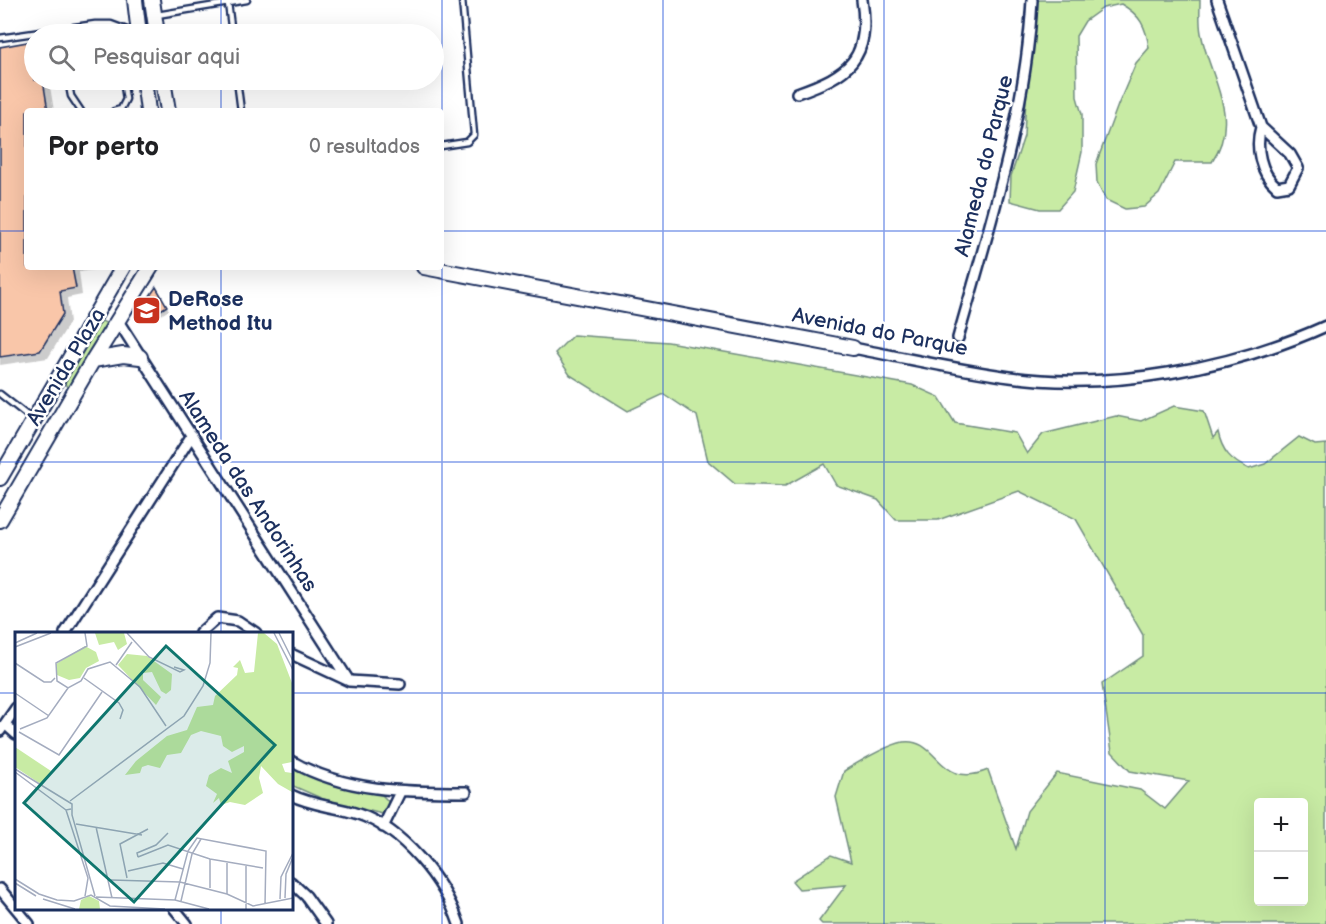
<!DOCTYPE html>
<html lang="pt">
<head>
<meta charset="utf-8">
<style>
	:root { --surface:#fff; --page:#f6f6f6; --text:#202124; --muted:#757577; --line:#e0e0e0 }
	body { margin:0; font-family:"Balsamiq Sans",sans-serif; background:var(--page); color:var(--text) }
	.controls { position:absolute; right:18px; bottom:18px; display:grid; overflow:hidden; border-radius:6px; box-shadow:0 6px 24px #0002 }
	.controls button { width:54px; height:54px; display:grid; place-items:center; padding:0; border:0; border-bottom:2px solid var(--line); background:var(--surface); color:var(--text); font:30px sans-serif }
	.list { margin:0; padding:0; list-style:none }
	h2 { display:flex; justify-content:space-between; align-items:center; height:78px; margin:0; padding:0 24px; font-size:26px }
	h2 small { font-size:20px; font-weight:400; color:var(--muted) }
	.icon { flex:none; width:33px; height:33px; fill:none; stroke:currentColor; stroke-width:2; stroke-linecap:round; stroke-linejoin:round }
	.map { position:relative; flex:none; width:1326px; height:924px; overflow:hidden }
	.search { position:absolute; background:var(--surface); box-shadow:0 6px 24px #0002; left:24px; top:24px; width:420px; height:66px; display:flex; align-items:center; gap:15px; box-sizing:border-box; padding:0 21px; border-radius:33px; color:var(--muted); font-size:22px }
	.panel { position:absolute; background:var(--surface); box-shadow:0 6px 24px #0002; left:24px; top:108px; width:420px; height:162px; border-radius:6px }
	.map>svg:first-child { display:block }
	.green { fill:#c8eba4; stroke:#728d81; stroke-width:1.5; fill-rule:evenodd }
	.shadow { fill:#0003 }
	.building { fill:#f9c6a9; stroke:#1b2f5e; stroke-width:1.5 }
	.lines { fill:none; stroke-linecap:round; stroke-linejoin:round }
	.lane-casing { stroke:#1b2f5e; stroke-width:9 }
	.street-casing { stroke:#1b2f5e; stroke-width:14 }
	.secondary-casing { stroke:#1b2f5e; stroke-width:18 }
	.lane { stroke:#fff; stroke-width:4.5 }
	.street { stroke:#fff; stroke-width:9 }
	.secondary { stroke:#fff; stroke-width:14 }
	.grid { fill:none; stroke:#1d4ed8; stroke-width:1.5; stroke-opacity:0.55 }
	.labels { text-anchor:middle; dominant-baseline:central; stroke-width:5; stroke-linejoin:round; paint-order:stroke }
	.street-label { font-size:21px; fill:#1b2f5e; stroke:#fff }
	.poi-label { font-size:21px; font-weight:bold; fill:#1b2f5e; stroke:#fff; text-anchor:start }
	.inset-road { fill:none; stroke:#a4acbf; stroke-width:1.5 }
	.view { fill:#0f766e; fill-opacity:0.15; stroke:#0f766e; stroke-width:3 }
	.inset-edge { fill:none; stroke:#1b2f5e; stroke-width:3 }
</style>
</head>
<body>
<div class="map">
<svg width="1326" height="924" viewBox="0 0 1326 924">
	<rect width="100%" height="100%" fill="#fff"/>
	<filter id="ink" filterUnits="userSpaceOnUse"><feTurbulence type="fractalNoise" baseFrequency=".0167" numOctaves="2"/><feDisplacementMap in="SourceGraphic" scale="12" xChannelSelector="R" yChannelSelector="G"/><feConvolveMatrix kernelMatrix="1 2 1 2 8 2 1 2 1" color-interpolation-filters="sRGB"/></filter>
	<g filter="url(#ink)">
		<path class="green" d="M1031 0H1200C1200 11 1199 23 1201 33 1210 80 1242 116 1212 162H1175L1159 194 1144 207 1125 209 1106 200 1097 182 1096 164 1118 105 1136 63 1149 48C1146 26 1140 15 1121 4L1103 8 1085 21 1076 36 1077 97 1082 114V152L1073 192 1058 209H1040L1010 201 1011 176 1024 136Z
			M99 320 106 323 70 387H67L64 382Z
			M573 335 668 342 912 385 939 397 955 423 1015 433 1027 454 1043 434 1116 416 1141 421 1174 406 1204 411 1213 438 1218 432C1222 451 1231 461 1249 469L1265 464 1299 437 1315 445 1326 444V924H822L819 921 846 885 799 889 792 881 831 855 851 862 836 797 844 771C857 763 888 745 903 742 939 737 938 791 988 770L1016 849 1027 811 1057 773 1140 790 1165 809 1189 781 1130 771 1112 752 1102 684 1143 656V635L1076 519 1019 491 938 520H896L878 500 836 485 824 464 785 486 735 484 708 461 697 416 664 394 628 411 570 375 555 353ZM1304 802V902H1258V802Z
			M291 767 352 789 382 795 388 801 387 809 382 814 323 799 291 785Z"/>
		<path class="shadow" d="M32 43 34 80H49L54 111H27V267H101L102 269 79 272 82 295 67 298 70 322 48 358 0 365V49Z
			M159 293 169 310 152 321 149 318Z"/>
		<path class="building" d="M33 41 34 80H43L48 111H27V267H72L76 288 60 291 63 314 40 351 0 357V47Z
			M156 287 167 306 147 319 141 309Z"/>
		<g class="lines">
			<defs>
				<path id="lane" d="M228 3 232 34
					M157 15 247 0
					M0 38 95 24H111L135 33
					M68 80 71 96 81 111
					M237 80 241 111
					M114 111 121 109 126 99 123 80
					M441 146 467 142 474 135 462 0
					M0 394 33 420"/>
				<path id="street" d="M1217 0 1261 127 1290 154 1298 168 1289 185 1277 187C1260 173 1255 147 1261 127
					M797 93C849 75 871 59 862 0
					M118 321 349 681
					M958 338C989 227 1026 116 1032 0
					M853 348C905 358 958 370 1010 377 1112 391 1233 368 1326 326
					M65 633 192 435
					M200 633 217 618 238 621 256 633
					M291 654 349 681 400 684
					M6 725 16 734
					M0 731 16 708
					M291 761C345 792 406 792 466 792
					M291 795C313 806 335 806 358 814 403 829 444 880 459 924
					M383 827 400 792
					M291 882 306 896 326 924
					M0 889 29 924
					M174 908 187 924"/>
				<path id="secondary" d="M135 0 139 34
					M152 0 157 34
					M144 80 148 111
					M163 80 168 111
					M424 267 853 348
					M93 360 123 355 140 357
					M0 478 123 267
					M0 520 93 360 151 267"/>
			</defs>
			<use href="#lane" class="lane-casing"/>
			<use href="#street" class="street-casing"/>
			<use href="#secondary" class="secondary-casing"/>
			<use href="#lane" class="lane"/>
			<use href="#street" class="street"/>
			<use href="#secondary" class="secondary"/>
		</g>
	</g>
	<path class="grid" d="M221 0V34M442 0V924M663 0V924M884 0V924M1105 0V924M221 80V111M0 231H27M441 231H1326M221 267V633M0 462H1326M0 693H16M291 693H1326M221 908V924"/>
	<defs>
		<symbol id="university-square" viewBox="-11 -11 22 22"><rect x="-9" y="-9" width="18" height="18" rx="4" fill="#c8321e" stroke="#fff"/><path d="M0-5L7-2L0 1L-7-2ZM-4 1L0 2.5L4 1V4Q0 6-4 4Z" fill="#fff"/></symbol>
	</defs>
	<g fill-rule="evenodd">
		<use href="#university-square" x="130" y="294" width="33" height="33"/>
	</g>
	<g class="labels">
		<g class="street-label">
			<text transform="translate(984 166) rotate(-76)">Alameda do Parque</text>
			<text transform="translate(880 332) rotate(11)">Avenida do Parque</text>
			<text transform="translate(66 367) rotate(-59)">Avenida Plaza</text>
			<text transform="translate(248 491) rotate(57)">Alameda das Andorinhas</text>
		</g>
		<g class="poi-label">
			<text x="168" y="299">DeRose<tspan x="168" dy="24">Method Itu</tspan></text>
		</g>
	</g>
	<g transform="translate(15 632)">
		<rect width="278" height="278" fill="#fff"/>
		<path d="M80 1H109L112 12 103 18 99 10 84 13ZM243 1H249L262 12 277 51V130L267 132 270 140 277 141V160L263 152 246 134 244 146 248 161 230 173 215 170 206 173 204 166 198 171 202 162 191 154 194 143 206 136 217 141 213 129 229 120V114L217 120 208 114 206 104 186 99 176 103 166 121 152 123 145 136 133 133 127 135 125 141 110 143 121 129 152 104 172 98 182 75 198 73 200 64 222 43 223 36 218 35 225 28 230 41 239 40ZM70 14 81 20 84 29 71 36 65 46 54 48 42 43 41 32ZM112 22 132 24 157 42 156 58 151 62 146 59 137 40 128 41V48L146 65 141 73 103 33ZM0 115 36 139 27 153 0 135ZM74 264 84 269 85 277H64L66 268Z" fill="#c8eba4"/>
		<path class="inset-road" d="M70 1 72 14 41 31 42 49 53 56 66 49 73 37 95 30 125 55 151 94M112 1 134 25 165 40 169 38 159 35M259 1 278 38M264 1 278 29M0 11 22 1M0 15 36 1M0 31 29 50H36L40 46M101 33 117 10M69 46 104 71 108 78 105 87M0 61 34 84M5 97 32 86 53 56M4 100 44 123 87 60M0 137 57 172V183L80 264M0 140 51 178 56 177M55 169 169 84 188 54 195 31 196 1M51 178 73 246 70 264M61 192 127 203M81 195 97 266M123 225 153 213 195 227 248 236M123 225 122 221 141 213 153 201M212 231V262M113 239 148 231 168 237M112 246 105 212 133 197M0 247 24 262 42 268 59 269 76 263 95 274 150 277M96 248 165 250 212 262 238 274 278 266M0 251 21 264M195 256V227M81 265 160 268 194 277M270 266 271 242 278 225M28 267 60 277M265 267 266 245 278 221M160 268 173 219 182 206 251 219 250 273M166 269 177 222 186 207M231 277V234"/>
		<path class="view" d="M151 14 260 113 119 270 9 171Z"/>
		<rect width="278" height="278" class="inset-edge"/>
	</g>
</svg>
<div class="controls">
<button>+</button>
<button>−</button>
</div>
<div class="search"><svg class="icon" aria-label="search" viewBox="0 0 24 24"><circle cx="10" cy="10" r="6"/><path d="M15 15l6 6"/></svg>Pesquisar aqui</div>
<section class="panel">
<h2>Por perto<small>0 resultados</small></h2>
<ul class="list">
</ul>
</section>
</div>
</body>
</html>
